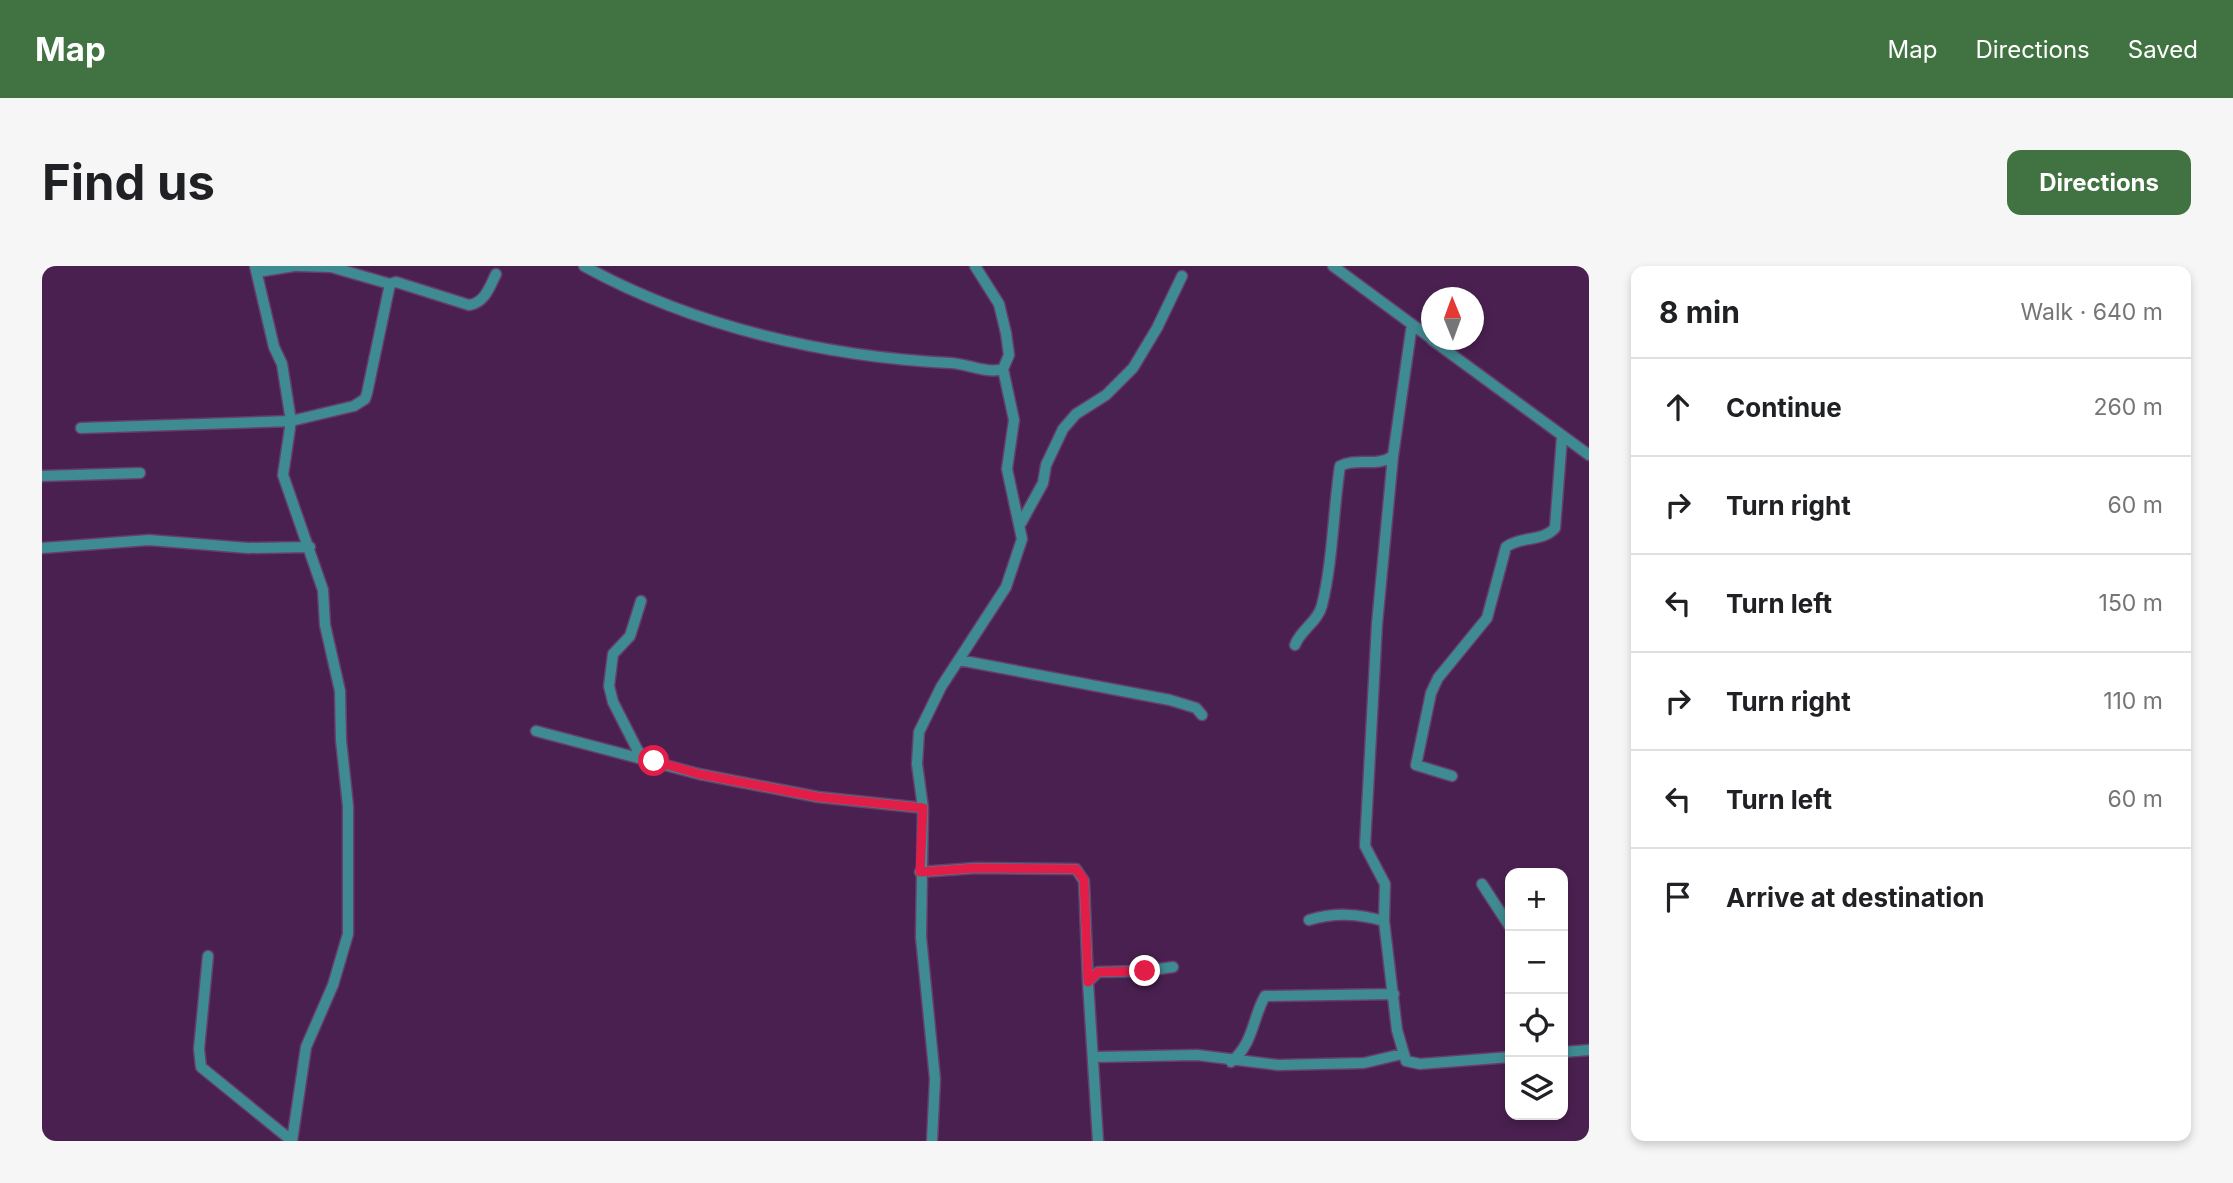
<!DOCTYPE html>
<html lang="en">
<head>
<meta charset="utf-8">
<style>
	:root { --surface:#fff; --page:#f6f6f6; --text:#202124; --muted:#757577; --line:#e0e0e0; --accent:#417241 }
	body { margin:0; font-family:Inter,sans-serif; background:var(--page); color:var(--text) }
	.controls { position:absolute; right:21px; bottom:21px; display:grid; overflow:hidden; border-radius:14px; box-shadow:0 4px 10px #0003 }
	.controls button { width:63px; height:63px; display:grid; place-items:center; padding:0; border:0; border-bottom:2px solid var(--line); background:var(--surface); color:var(--text); font:35px sans-serif }
	.compass { position:absolute; left:1379px; top:21px; width:63px; height:63px; border-radius:50%; background:var(--surface); box-shadow:0 4px 10px #0003; rotate:359deg }
	.stop { position:absolute; width:21px; height:21px; margin:-16px; border:5px solid #e11d48; border-radius:50%; background:#fff }
	.stop.end { background:#e11d48; border-color:#fff; box-shadow:0 2px 7px #0008 }
	.list { margin:0; padding:0; list-style:none }
	h2 { display:flex; justify-content:space-between; align-items:center; height:91px; margin:0; padding:0 28px; font-size:30px }
	h2 small { font-size:23px; font-weight:400; color:var(--muted) }
	.list li { display:grid; grid-template-columns:46px 1fr auto; gap:21px; align-items:center; box-sizing:border-box; height:98px; padding:0 28px; border-top:2px solid var(--line) }
	.list b { display:block; font-size:26px; white-space:nowrap }
	.list em { font-size:23px; font-style:normal; color:var(--muted) }
	.icon { flex:none; width:38px; height:38px; fill:none; stroke:currentColor; stroke-width:2; stroke-linecap:round; stroke-linejoin:round }
	.map { position:relative; flex:none; width:1547px; height:875px; overflow:hidden; border-radius:14px }
	header { display:flex; align-items:center; gap:42px; box-sizing:border-box; height:98px; padding:0 35px; background:var(--accent); color:#fff }
	header strong { font-size:33px }
	nav { display:flex; gap:38px; margin-inline-start:auto; font-size:24px }
	.intro { display:flex; align-items:center; justify-content:space-between; box-sizing:border-box; height:168px; padding:0 42px }
	h1 { margin:0; font-size:49px }
	.button { padding:18px 32px; border-radius:14px; background:var(--accent); color:#fff; font-size:24px; font-weight:700 }
	main { display:flex; gap:42px; padding:0 42px }
	aside { flex:1; background:var(--surface); border-radius:14px; box-shadow:0 4px 10px #0003 }
	.map>svg:first-child { display:block }
	.lines { fill:none; stroke-linecap:round; stroke-linejoin:round }
	.minor-casing { stroke:#663e6b; stroke-width:13 }
	.minor { stroke:#3f8b92; stroke-width:10 }
	.route { stroke:#e11d48; stroke-width:9 }
</style>
</head>
<body>
<header>
<strong>Map</strong>
<nav><a>Map</a><a>Directions</a><a>Saved</a></nav>
</header>
<div class="intro"><h1>Find us</h1><a class="button">Directions</a></div>
<main>
<div class="map">
<svg width="1547" height="875" viewBox="0 0 1547 875">
	<rect width="100%" height="100%" fill="#4a2050"/>
	<g class="lines">
		<defs>
			<path id="minor" d="M213 0 232 81 240 98 249 155 241 209 281 324 283 359 298 425 299 474 306 540V668L291 719 264 781 250 875
				M256 0 289 1 348 18
				M542 0C653 61 784 91 909 97 926 98 945 108 961 103
				M1291 0 1390 73
				M215 6 252 0
				M1390 74 1547 189
				M39 162 249 155 312 140 323 133 325 127 348 18 354 16 427 39C443 37 448 20 454 8
				M0 210 98 207
				M979 257 1001 217 1004 199 1021 163 1034 148 1064 129 1091 102 1115 62 1140 10
				M0 282 107 274 206 282 268 281
				M599 335 588 370 571 388 567 420 571 436 596 485 606 493
				M1253 379C1258 364 1276 356 1280 339 1291 294 1291 246 1298 200 1315 191 1334 202 1351 190L1370 58
				M917 394 1128 434 1154 442 1160 449
				M494 465 657 508 776 531 881 542
				M1410 510 1374 499 1389 427 1396 412 1445 352 1464 281C1478 270 1501 276 1513 262L1520 171
				M878 606 934 602 1034 603 1042 615 1046 716
				M1440 618 1468 661
				M1267 654C1294 646 1316 648 1342 655L1355 764 1364 795 1378 798 1468 791
				M1342 655 1343 618 1323 580 1335 358 1351 190
				M166 690 157 783 159 801 250 875
				M1521 786 1547 784
				M1053 791 1155 789 1236 799 1322 797 1360 788
				M1189 796C1212 777 1210 753 1223 730L1352 728
				M890 875 893 813 879 671 881 542 875 498 877 466 899 421 964 321 980 273 965 203 972 154 961 103 967 89 964 67 957 38 933 0
				M1056 875 1046 716 1056 706 1103 705 1131 701"/>
		</defs>
		<use href="#minor" class="minor-casing"/>
		<use href="#minor" class="minor"/>
	</g>
	<g class="lines">
		<path class="route" d="M612 495 657 508 776 531 881 542 878 606 934 602 1034 603 1042 614 1046 716 1056 706 1103 705"/>
	</g>
</svg>
<div class="controls">
<button>+</button>
<button>−</button>
<button><svg class="icon" aria-label="locate" viewBox="0 0 24 24"><circle cx="12" cy="12" r="6"/><path d="M12 2v4M12 18v4M2 12h4M18 12h4"/></svg></button>
<button><svg class="icon" aria-label="layers" viewBox="0 0 24 24"><path d="M12 4l9 5-9 5-9-5zM3 14l9 5 9-5"/></svg></button>
</div>
<svg class="compass" viewBox="-18 -18 36 36"><path d="M0-13l5 13h-10z" fill="#e53935"/><path d="M0 13l5-13h-10z" fill="#757577"/></svg>
<div class="stop" style="left:612px;top:495px"></div>
<div class="stop end" style="left:1103px;top:705px"></div>
</div>
<aside>
<h2>8 min<small>Walk · 640 m</small></h2>
<ul class="list">
<li><svg class="icon" aria-label="ahead" viewBox="0 0 24 24"><path d="M12 20V5M6 11l6-6 6 6"/></svg><div><b>Continue</b></div><em>260 m</em></li>
<li><svg class="icon" aria-label="right" viewBox="0 0 24 24"><path d="M7 20v-9h11M14 6l5 5-5 5"/></svg><div><b>Turn right</b></div><em>60 m</em></li>
<li><svg class="icon" aria-label="left" viewBox="0 0 24 24"><path d="M17 20v-9H6M10 6l-5 5 5 5"/></svg><div><b>Turn left</b></div><em>150 m</em></li>
<li><svg class="icon" aria-label="right" viewBox="0 0 24 24"><path d="M7 20v-9h11M14 6l5 5-5 5"/></svg><div><b>Turn right</b></div><em>110 m</em></li>
<li><svg class="icon" aria-label="left" viewBox="0 0 24 24"><path d="M17 20v-9H6M10 6l-5 5 5 5"/></svg><div><b>Turn left</b></div><em>60 m</em></li>
<li><svg class="icon" aria-label="arrive" viewBox="0 0 24 24"><path d="M6 21V4h12l-3 4 3 4H6"/></svg><div><b>Arrive at destination</b></div></li>
</ul>
</aside>
</main>
</body>
</html>
